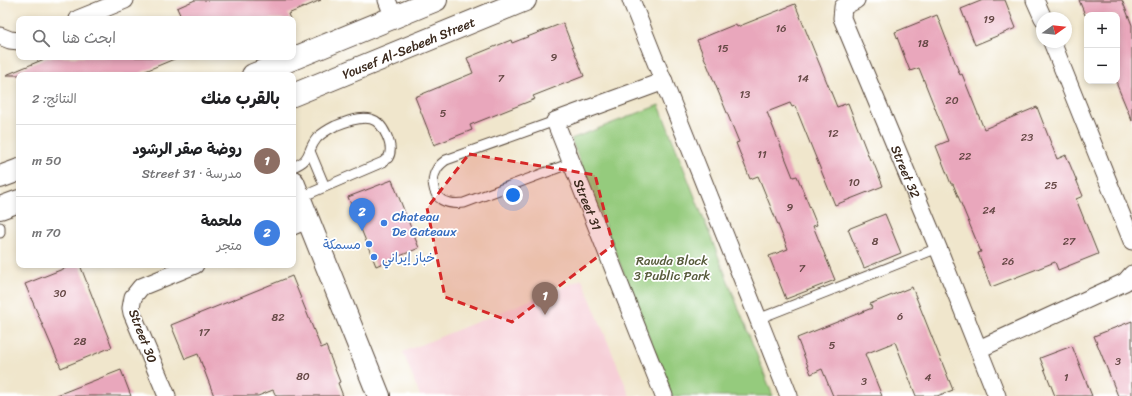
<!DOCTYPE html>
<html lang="ar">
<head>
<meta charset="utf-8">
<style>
	:root { --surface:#fff; --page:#f6f6f6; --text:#202124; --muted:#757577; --line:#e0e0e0; --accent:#c8321e }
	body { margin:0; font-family:Sriracha,"Playpen Sans Arabic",sans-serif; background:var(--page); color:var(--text); direction:rtl }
	.controls { position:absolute; right:12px; top:12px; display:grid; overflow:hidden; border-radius:8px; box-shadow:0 2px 6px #0003 }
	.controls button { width:36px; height:36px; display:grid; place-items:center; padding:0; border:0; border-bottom:1px solid var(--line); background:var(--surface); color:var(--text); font:20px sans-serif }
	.compass { position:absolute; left:1036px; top:12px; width:36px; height:36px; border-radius:50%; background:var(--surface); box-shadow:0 2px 6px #0003; rotate:75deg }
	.you { position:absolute; left:513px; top:195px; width:14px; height:14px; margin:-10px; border:3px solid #fff; border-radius:50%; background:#1a73e8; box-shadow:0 0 0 6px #1a73e833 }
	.badge { display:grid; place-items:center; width:26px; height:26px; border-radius:50%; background:var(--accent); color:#fff; font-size:13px; font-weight:700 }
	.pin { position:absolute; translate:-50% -33px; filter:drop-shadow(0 1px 2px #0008) }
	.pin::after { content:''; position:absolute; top:21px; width:14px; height:12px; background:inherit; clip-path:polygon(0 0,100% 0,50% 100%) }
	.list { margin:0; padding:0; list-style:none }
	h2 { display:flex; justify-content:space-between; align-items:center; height:52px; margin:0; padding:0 16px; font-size:17px }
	h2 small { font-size:13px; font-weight:400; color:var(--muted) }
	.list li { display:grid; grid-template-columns:26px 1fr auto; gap:12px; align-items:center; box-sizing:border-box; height:72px; padding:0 16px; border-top:1px solid var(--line) }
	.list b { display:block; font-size:15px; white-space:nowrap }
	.list p { margin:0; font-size:13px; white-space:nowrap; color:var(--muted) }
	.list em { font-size:13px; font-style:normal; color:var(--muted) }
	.icon { flex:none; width:22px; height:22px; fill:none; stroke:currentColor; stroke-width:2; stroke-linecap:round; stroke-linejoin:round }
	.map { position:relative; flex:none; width:1132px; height:396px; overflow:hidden; direction:ltr }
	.search { position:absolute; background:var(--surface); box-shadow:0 2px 6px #0003; left:16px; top:16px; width:280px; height:44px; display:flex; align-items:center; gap:10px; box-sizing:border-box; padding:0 14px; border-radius:8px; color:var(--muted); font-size:15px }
	.panel { position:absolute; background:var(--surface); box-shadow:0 2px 6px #0003; left:16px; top:72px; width:280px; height:196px; border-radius:8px; direction:rtl }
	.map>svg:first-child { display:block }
	.built { fill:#f6cfd7 }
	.green { fill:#95cb7d; stroke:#687a4e }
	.building { fill:#e9a7bc }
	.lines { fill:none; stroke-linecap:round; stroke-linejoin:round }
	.lane-casing { stroke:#564638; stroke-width:11 }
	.street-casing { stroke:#564638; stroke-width:19 }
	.secondary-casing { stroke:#564638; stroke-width:24 }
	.lane { stroke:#fff; stroke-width:9 }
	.street { stroke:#fff; stroke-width:17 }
	.secondary { stroke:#fff; stroke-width:22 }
	.marked { fill:#d62828; fill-opacity:0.2; stroke:#d62828; stroke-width:3; stroke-dasharray:8 5; stroke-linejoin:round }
	.shop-dot { fill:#3f7fe0; stroke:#fff; stroke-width:1.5 }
	.labels { text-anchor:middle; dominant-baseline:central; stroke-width:3.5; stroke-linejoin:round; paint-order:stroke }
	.number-label { font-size:11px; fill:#664946 }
	.street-label { font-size:13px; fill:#3b2a1e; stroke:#fff }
	.shop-label { font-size:13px; fill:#366cbe; stroke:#fff; text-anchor:start }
	.park-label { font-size:13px; fill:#565a3a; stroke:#fff }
</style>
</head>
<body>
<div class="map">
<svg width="1132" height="396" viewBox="0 0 1132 396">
	<rect width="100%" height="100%" fill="#fff"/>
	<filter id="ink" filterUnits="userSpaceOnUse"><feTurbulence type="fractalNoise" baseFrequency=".025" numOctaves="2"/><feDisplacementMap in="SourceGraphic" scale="8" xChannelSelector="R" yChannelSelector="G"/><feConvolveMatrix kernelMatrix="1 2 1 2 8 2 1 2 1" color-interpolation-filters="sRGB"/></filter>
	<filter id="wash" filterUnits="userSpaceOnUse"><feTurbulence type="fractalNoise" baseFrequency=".012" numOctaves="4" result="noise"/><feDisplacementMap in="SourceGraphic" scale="16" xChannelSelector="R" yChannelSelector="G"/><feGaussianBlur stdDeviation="0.9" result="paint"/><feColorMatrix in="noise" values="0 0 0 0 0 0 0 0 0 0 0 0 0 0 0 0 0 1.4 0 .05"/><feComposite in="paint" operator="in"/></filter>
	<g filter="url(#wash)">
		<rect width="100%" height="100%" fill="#f0e6cc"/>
		<path class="built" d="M582 279 630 396H420L403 352Z"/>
		<path class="green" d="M659 105 773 396H672L571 139Z"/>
		<g id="blocks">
			<path class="building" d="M195 0H321L288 14 290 19H182L177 8Z
				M983 0H1005L1016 28 975 45 961 9Z
				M1079 0H1122L1132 25V121L1117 85V15H1085Z
				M795 4 837 107 848 103 870 160 872 159 883 186 835 205 795 106 792 107 790 103 767 112 793 177 797 176 817 225 813 226 835 280 786 299 769 256 788 249 758 176 750 179 736 143 739 142 697 40 736 24 737 27Z
				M937 15 960 75 962 74 984 129 1037 107 1057 159 1066 155 1083 196 1076 199 1098 254 1058 270 1055 262 991 287 978 253 981 252 953 184H951L936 146 948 141 919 68 910 71 895 32Z
				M563 23 584 76 533 96 535 99 470 125 472 130 434 145 415 97 473 73 467 58 511 40 512 43Z
				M49 57H179L136 75H6Z
				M392 180 419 248 376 266 348 197Z
				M885 214 901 253 864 268 848 229Z
				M73 265H80L112 347 61 368 25 284Z
				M292 276 321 348 326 346 340 382 338 383 343 396H276L273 390 258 396H214L198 354 185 359 171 325Z
				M912 287 953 390 937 396H916L895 342 865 354 882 396H833L822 369 811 374 797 338 872 308 870 304Z
				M1132 321V396H1118L1094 336Z
				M1072 346 1092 396H1055L1040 358Z
				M121 370 131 396H57V395Z"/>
		</g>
	</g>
	<g filter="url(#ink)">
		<use href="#blocks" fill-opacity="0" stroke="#564638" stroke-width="1"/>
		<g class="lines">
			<defs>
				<path id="lane" d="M555 121 446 160C442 163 439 165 437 169 431 178 432 194 442 200 449 204 456 204 464 203L571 163
					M310 151 325 187
					M293 167C313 159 306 151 317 138 322 133 329 129 335 126 345 122 360 116 371 119 383 122 395 147 388 158 387 158 384 161 383 162L299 198
					M0 227V233
					M758 319 938 248"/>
				<g id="street">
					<path d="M387 0 394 18"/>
					<path d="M631 0 789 396"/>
					<path id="s1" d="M856 0 843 7 842 18 938 248 997 396"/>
					<path d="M1035 0 1043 18"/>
					<path d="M78 19 125 0"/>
					<path d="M0 36 10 40 19 41"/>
					<path d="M1052 42 1132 241"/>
					<path id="s2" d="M664 81 555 121 664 396"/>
					<path d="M293 226 307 220"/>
					<path d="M979 349 1125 282 1132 274"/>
					<path d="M167 396 132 313 131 308 133 297 141 287 195 265"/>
				</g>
				<g id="secondary">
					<path d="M253 75 436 0"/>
					<path id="s3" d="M293 95 525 0"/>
					<path d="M0 177 19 170"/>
					<path d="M293 182 379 396"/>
					<path d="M0 208 19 201"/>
				</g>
			</defs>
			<use href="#lane" class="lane-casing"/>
			<use href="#street" class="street-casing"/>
			<use href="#secondary" class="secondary-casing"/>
			<use href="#lane" class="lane"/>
			<use href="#street" class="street"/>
			<use href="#secondary" class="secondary"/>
		</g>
	</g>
	<path class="marked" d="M469 154 595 175 613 245 512 322 445 297 427 208Z"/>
	<g class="shop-dot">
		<circle cx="384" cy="223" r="4"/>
		<circle cx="369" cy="244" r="4"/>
		<circle cx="374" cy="257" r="4"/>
	</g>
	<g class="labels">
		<g class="number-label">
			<text x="989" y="19">19</text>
			<text x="781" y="28">16</text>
			<text x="923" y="43">18</text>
			<text x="723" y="48">15</text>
			<text x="554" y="57">9</text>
			<text x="501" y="78">7</text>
			<text x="803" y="78">14</text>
			<text x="745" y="94">13</text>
			<text x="952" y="100">20</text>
			<text x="443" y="113">5</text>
			<text x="833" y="133">12</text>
			<text x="1027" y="137">23</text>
			<text x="762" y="154">11</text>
			<text x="965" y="156">22</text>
			<text x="854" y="182">10</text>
			<text x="1051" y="185">25</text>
			<text x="790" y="207">9</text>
			<text x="989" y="210">24</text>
			<text x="875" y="241">8</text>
			<text x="1069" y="241">27</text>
			<text x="1008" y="261">26</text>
			<text x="802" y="268">7</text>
			<text x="60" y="293">30</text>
			<text x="900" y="316">6</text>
			<text x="278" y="317">82</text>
			<text x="204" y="332">17</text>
			<text x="80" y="341">28</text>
			<text x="832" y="345">5</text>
			<text x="1118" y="361">3</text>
			<text x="303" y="376">80</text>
			<text x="928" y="377">4</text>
			<text x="1066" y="377">1</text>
			<text x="864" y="381">3</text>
		</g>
		<g class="street-label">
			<text stroke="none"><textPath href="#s3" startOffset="125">Yousef Al-Sebeeh Street</textPath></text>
			<text stroke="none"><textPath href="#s1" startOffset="192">Street 32</textPath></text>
			<text stroke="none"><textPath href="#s2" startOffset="206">Street 31</textPath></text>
			<text transform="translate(143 336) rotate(69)">Street 30</text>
		</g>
		<g class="shop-label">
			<text x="392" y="216">Chateau<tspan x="392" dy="15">De Gateaux</tspan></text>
			<text x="361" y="244" text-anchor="end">مسمكة</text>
			<text x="382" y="257">خباز إيراني</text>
		</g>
		<g class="park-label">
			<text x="672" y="260">Rawda Block<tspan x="672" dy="15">3 Public Park</tspan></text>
		</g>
	</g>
</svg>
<div class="controls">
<button>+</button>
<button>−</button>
</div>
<svg class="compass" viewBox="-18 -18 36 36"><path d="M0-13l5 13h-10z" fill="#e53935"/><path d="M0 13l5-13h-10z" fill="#757577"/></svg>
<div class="you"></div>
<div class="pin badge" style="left:545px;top:315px;background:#8d6e63">1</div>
<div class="pin badge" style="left:362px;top:231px;background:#3f7fe0">2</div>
<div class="search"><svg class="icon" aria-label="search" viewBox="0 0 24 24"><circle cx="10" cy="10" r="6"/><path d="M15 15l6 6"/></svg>ابحث هنا</div>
<section class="panel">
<h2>بالقرب منك<small>النتائج: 2</small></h2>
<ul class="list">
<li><span class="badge" style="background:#8d6e63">1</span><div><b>روضة صقر الرشود</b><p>مدرسة · Street 31</p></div><em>50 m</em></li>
<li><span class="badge" style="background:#3f7fe0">2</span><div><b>ملحمة</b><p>متجر</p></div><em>70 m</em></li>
</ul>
</section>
</div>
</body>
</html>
